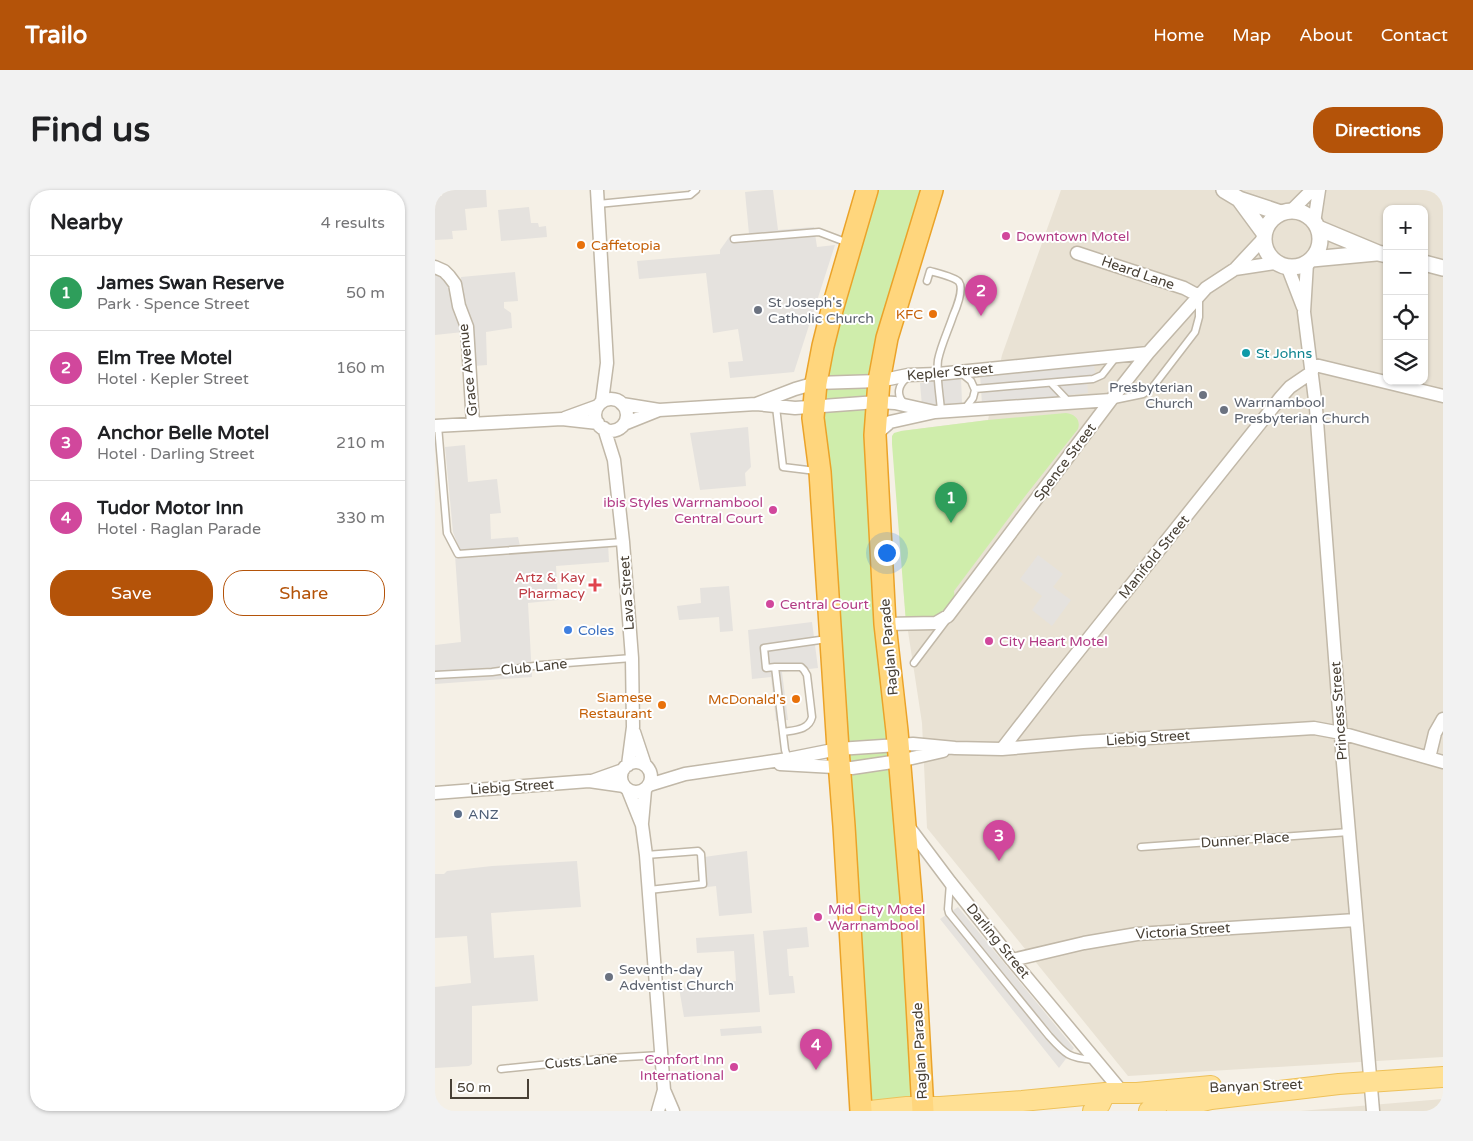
<!DOCTYPE html>
<html lang="en">
<head>
<meta charset="utf-8">
<style>
	:root { --surface:#fff; --page:#f2f2f2; --text:#202124; --muted:#757577; --line:#e0e0e0; --accent:#b45309 }
	body { margin:0; font-family:"Varela Round",sans-serif; background:var(--page); color:var(--text) }
	.controls { position:absolute; right:15px; top:15px; display:grid; overflow:hidden; border-radius:10px; box-shadow:0 1px 4px #0004 }
	.controls button { width:45px; height:45px; display:grid; place-items:center; padding:0; border:0; border-bottom:1px solid var(--line); background:var(--surface); color:var(--text); font:25px sans-serif }
	.scale { position:absolute; left:15px; bottom:12px; width:79px; box-sizing:border-box; padding-left:5px; border:2px solid #484035; border-top:0; font-size:14px; line-height:18px; white-space:nowrap; color:#484035; -webkit-text-stroke:4px #fff; paint-order:stroke }
	.you { position:absolute; left:451px; top:362px; width:18px; height:18px; margin:-12px; border:4px solid #fff; border-radius:50%; background:#1a73e8; box-shadow:0 0 0 8px #1a73e833 }
	.badge { display:grid; place-items:center; width:32px; height:32px; border-radius:50%; background:var(--accent); color:#fff; font-size:16px; font-weight:700 }
	.pin { position:absolute; translate:-50% -41px; filter:drop-shadow(0 1px 2px #0008) }
	.pin::after { content:''; position:absolute; top:26px; width:18px; height:15px; background:inherit; clip-path:polygon(0 0,100% 0,50% 100%) }
	.list { margin:0; padding:0; list-style:none }
	h2 { display:flex; justify-content:space-between; align-items:center; height:65px; margin:0; padding:0 20px; font-size:21px }
	h2 small { font-size:16px; font-weight:400; color:var(--muted) }
	.list li { display:grid; grid-template-columns:32px 1fr auto; gap:15px; align-items:center; box-sizing:border-box; height:75px; padding:0 20px; border-top:1px solid var(--line) }
	.list b { display:block; font-size:19px; white-space:nowrap }
	.list p { margin:0; font-size:16px; white-space:nowrap; color:var(--muted) }
	.list em { font-size:16px; font-style:normal; color:var(--muted) }
	.actions { display:flex; gap:10px; padding:15px 20px }
	.actions a { flex:1; padding:11px 0; border:1px solid var(--accent); border-radius:20px; text-align:center; font-size:18px; color:var(--accent) }
	.actions .main { background:var(--accent); color:#fff }
	.icon { flex:none; width:28px; height:28px; fill:none; stroke:currentColor; stroke-width:2; stroke-linecap:round; stroke-linejoin:round }
	.map { position:relative; flex:none; width:1008px; height:921px; overflow:hidden; border-radius:20px }
	header { display:flex; align-items:center; gap:30px; box-sizing:border-box; height:70px; padding:0 25px; background:var(--accent); color:#fff }
	header strong { font-size:24px }
	nav { display:flex; gap:28px; margin-inline-start:auto; font-size:18px }
	.intro { display:flex; align-items:center; justify-content:space-between; box-sizing:border-box; height:120px; padding:0 30px }
	h1 { margin:0; font-size:35px }
	.button { padding:12px 22px; border-radius:20px; background:var(--accent); color:#fff; font-size:18px; font-weight:700 }
	main { display:flex; gap:30px; padding:0 30px }
	aside { flex:1; background:var(--surface); border-radius:20px; box-shadow:0 1px 4px #0004 }
	.map>svg:first-child { display:block }
	.residential { fill:#e9e2d4; fill-rule:evenodd }
	.green { fill:#cfedab }
	.parking { fill:#e5e2de }
	.lines { fill:none; stroke-linecap:round; stroke-linejoin:round }
	.service-casing { stroke:#c1b8a8; stroke-width:9 }
	.minor-casing { stroke:#c1b8a8; stroke-width:15 }
	.tertiary-casing { stroke:#c1b8a8; stroke-width:18 }
	.primary-casing { stroke:#eec15a; stroke-width:22 }
	.trunk-casing { stroke:#eba329; stroke-width:24 }
	.service { stroke:#fff; stroke-width:6 }
	.minor { stroke:#fff; stroke-width:12 }
	.tertiary { stroke:#fff; stroke-width:15 }
	.primary { stroke:#ffe094; stroke-width:20 }
	.trunk { stroke:#ffd67d; stroke-width:21 }
	.hotel-dot { fill:#d1479c; stroke:#fff; stroke-width:2 }
	.food-dot { fill:#e8710a; stroke:#fff; stroke-width:2 }
	.worship-dot { fill:#6b7280; stroke:#fff; stroke-width:2 }
	.culture-dot { fill:#0f9aa8; stroke:#fff; stroke-width:2 }
	.health-dot { fill:#e0444e; stroke:#fff; stroke-width:2 }
	.shop-dot { fill:#3f7fe0; stroke:#fff; stroke-width:2 }
	.service-dot { fill:#5c6f8a; stroke:#fff; stroke-width:2 }
	.labels { text-anchor:middle; dominant-baseline:central; stroke-width:4; stroke-linejoin:round; paint-order:stroke }
	.hotel-label { font-size:14px; fill:#b23c85; stroke:#fff; text-anchor:start }
	.food-label { font-size:14px; fill:#c56008; stroke:#fff; text-anchor:end }
	.street-label { font-size:14px; fill:#484035; stroke:#fff }
	.worship-label { font-size:14px; fill:#5b616d; stroke:#fff; text-anchor:start }
	.culture-label { font-size:14px; fill:#0d838f; stroke:#fff; text-anchor:start }
	.health-label { font-size:14px; fill:#be3a42; stroke:#fff; text-anchor:end }
	.shop-label { font-size:14px; fill:#366cbe; stroke:#fff; text-anchor:start }
	.service-label { font-size:14px; fill:#4e5e75; stroke:#fff; text-anchor:start }
</style>
</head>
<body>
<header>
<strong>Trailo</strong>
<nav><a>Home</a><a>Map</a><a>About</a><a>Contact</a></nav>
</header>
<div class="intro"><h1>Find us</h1><a class="button">Directions</a></div>
<main>
<aside>
<h2>Nearby<small>4 results</small></h2>
<ul class="list">
<li><span class="badge" style="background:#2e9e5b">1</span><div><b>James Swan Reserve</b><p>Park · Spence Street</p></div><em>50 m</em></li>
<li><span class="badge" style="background:#d1479c">2</span><div><b>Elm Tree Motel</b><p>Hotel · Kepler Street</p></div><em>160 m</em></li>
<li><span class="badge" style="background:#d1479c">3</span><div><b>Anchor Belle Motel</b><p>Hotel · Darling Street</p></div><em>210 m</em></li>
<li><span class="badge" style="background:#d1479c">4</span><div><b>Tudor Motor Inn</b><p>Hotel · Raglan Parade</p></div><em>330 m</em></li>
</ul>
<div class="actions"><a class="main">Save</a><a>Share</a></div>
</aside>
<div class="map">
<svg width="1008" height="921" viewBox="0 0 1008 921">
	<rect width="100%" height="100%" fill="#f5f0e6"/>
	<path class="residential" d="M626 0H1008V867L693 886 492 638 487 533 471 428 468 395 466 241 553 230 567 165ZM952 19H989V191H952Z
		M1008 909V921H865Z"/>
	<path class="green" d="M432 0H497L444 192 488 921H426L379 223Z
		M631 223C640 224 646 230 643 239L591 305 519 401 520 410 513 426 471 433 457 254V246L459 243 466 241 553 230Z"/>
	<path class="parking" d="M7 0H51L52 17 30 19 32 40 17 41 18 49 0 50V6H7Z
		M330 0H338L343 40 379 37 382 57 400 55 359 182 295 188 293 172 308 171 303 139 278 143 271 83 204 89 202 71 285 64V60L295 46 314 44 310 2Z
		M94 17 96 33H103L104 37 111 36 112 47 66 51 63 20Z
		M0 80 12 88 28 142 0 145Z
		M80 82 83 111 69 112V118L76 123 77 138 51 142 52 175 39 176 28 115 26 87Z
		M659 175 661 188 652 190 653 203 547 214 545 185Z
		M526 187 527 213 487 216 485 193Z
		M313 237 316 277 310 283 311 296 265 300 255 243Z
		M30 255 33 292 62 289 66 323 55 324 56 349 83 347 85 356 25 361 18 342 10 257Z
		M173 353 174 372 121 376 123 410 93 413 97 487 0 494V455L26 452 20 365Z
		M603 365 628 384 618 397 636 410 617 436 597 420 607 406 585 389Z
		M294 396 298 441 285 442 284 427 244 430 242 416 266 413 265 398Z
		M377 432 383 478 347 482 353 530 341 531 336 487 317 489 313 440Z
		M312 661 317 723 284 726 281 696 264 698 262 668Z
		M142 671 146 717 56 723 59 768 99 765 103 811 37 816V874L34 876 0 878V797L36 793 32 746 0 748V684H9L12 681 57 676Z
		M523 717 639 858 624 878 505 729Z
		M372 737 374 757 352 759 354 786H358L360 803 334 805 328 741Z
		M319 744 325 822 249 827 244 798 301 791 299 761 262 763 261 748Z
		M326 836 327 843 286 846 285 839Z"/>
	<g class="lines">
		<defs>
			<path id="service" d="M163 14 255 5 261 0
				M299 49 384 42 413 53
				M492 91 495 81C502 83 520 87 524 92 529 99 521 119 518 126 513 141 506 155 503 170 501 187 505 205 506 221
				M525 182 536 191 540 200 538 208 529 220
				M616 193 634 212
				M540 199 658 189 667 185 681 167
				M679 210 708 204 717 198 760 142 764 127V107
				M469 213C461 205 463 195 472 188
				M341 217 348 277 381 281
				M3 236 12 343 23 364 188 352
				M479 473 510 432
				M340 477H366L369 480 372 485 377 527C374 540 360 540 348 542
				M0 485 57 482 106 475 197 468
				M353 569 350 560 340 477 331 478 329 458 392 449
				M706 657 914 642
				M211 665 263 661 266 664 268 694 214 700
				M515 693 513 719 514 723 614 846C631 865 634 868 659 870
				M66 879 174 868 226 865"/>
			<path id="minor" d="M162 0 172 173 167 211
				M856 21 877 0
				M879 33 884 0
				M642 63 749 98 764 106
				M872 73 869 122 881 218 908 573 938 921
				M0 77 9 81 14 86 20 94 24 116 32 137 38 234
				M853 78 868 117
				M800 79 840 73
				M876 174 1008 206
				M160 225a16 16 0 1 1 32 0a16 16 0 1 1-32 0Z
				M187 214 224 220 321 214 360 218 442 212 460 213 500 222
				M321 214 360 199 381 193 444 191 473 185 503 184 713 163
				M130 228 163 216
				M189 234 224 220
				M0 236 127 229 163 233
				M169 238 179 270 188 352 197 468 198 537 193 575
				M440 245 455 232 500 222 676 210
				M450 434 501 433 513 426 676 210 713 163 771 98 800 79 828 49
				M199 542 210 575
				M567 559 622 488 846 207 855 197 877 182
				M994 568 1000 543 1008 529
				M186 587a15 15 0 1 1 30 0a15 15 0 1 1-30 0Z
				M345 574 417 578 464 571 508 561
				M157 591 188 580
				M214 595 250 584 353 569 403 559 478 554 520 558 567 559 648 552 879 538 906 543 1008 572
				M193 600 207 635 211 665 229 900 238 921
				M0 603 154 591 189 596
				M207 633 210 600
				M473 636 515 692 577 770 688 903
				M577 770 649 753 702 744 921 730
				M223 921 229 900"/>
			<path id="tertiary" d="M789 0 804 9 846 23
				M804 9 829 43
				M829 49a28 28 0 1 1 56 0a28 28 0 1 1-56 0Z
				M883 38 943 63 952 65
				M877 69 941 63
				M989 73 1008 78"/>
			<path id="primary" d="M435 921 472 917H505L587 911 670 903H702L776 896
				M658 921 665 914 670 903
				M714 921 731 908 746 903
				M742 921 759 913 776 909 904 894 1008 887"/>
			<path id="trunk" d="M426 921 409 636 403 559 385 282 378 228 379 216 381 193 388 156 397 120 432 0
				M488 921 476 707 462 541 450 434 440 245 444 191 452 148 497 0"/>
		</defs>
		<use href="#service" class="service-casing"/>
		<use href="#minor" class="minor-casing"/>
		<use href="#tertiary" class="tertiary-casing"/>
		<use href="#primary" class="primary-casing"/>
		<use href="#trunk" class="trunk-casing"/>
		<use href="#service" class="service"/>
		<use href="#minor" class="minor"/>
		<use href="#tertiary" class="tertiary"/>
		<use href="#primary" class="primary"/>
		<use href="#trunk" class="trunk"/>
	</g>
	<g class="hotel-dot">
		<circle cx="571" cy="46" r="5"/>
		<circle cx="338" cy="320" r="5"/>
		<circle cx="335" cy="414" r="5"/>
		<circle cx="554" cy="451" r="5"/>
		<circle cx="383" cy="727" r="5"/>
		<circle cx="299" cy="877" r="5"/>
	</g>
	<g class="food-dot">
		<circle cx="146" cy="55" r="5"/>
		<circle cx="498" cy="124" r="5"/>
		<circle cx="361" cy="509" r="5"/>
		<circle cx="227" cy="515" r="5"/>
	</g>
	<g class="worship-dot">
		<circle cx="323" cy="120" r="5"/>
		<circle cx="768" cy="205" r="5"/>
		<circle cx="789" cy="220" r="5"/>
		<circle cx="174" cy="787" r="5"/>
	</g>
	<circle class="culture-dot" cx="811" cy="163" r="5"/>
	<path class="health-dot" d="M157.5 387.5h5v5h5v5h-5v5h-5v-5h-5v-5h5z"/>
	<circle class="shop-dot" cx="133" cy="440" r="5"/>
	<circle class="service-dot" cx="23" cy="624" r="5"/>
	<g class="labels">
		<g class="hotel-label">
			<text x="581" y="46">Downtown Motel</text>
			<text x="328" y="312" text-anchor="end">ibis Styles Warrnambool<tspan x="328" dy="16">Central Court</tspan></text>
			<text x="345" y="414">Central Court</text>
			<text x="564" y="451">City Heart Motel</text>
			<text x="393" y="719">Mid City Motel<tspan x="393" dy="16">Warrnambool</tspan></text>
			<text x="289" y="869" text-anchor="end">Comfort Inn<tspan x="289" dy="16">International</tspan></text>
		</g>
		<g class="food-label">
			<text x="156" y="55" text-anchor="start">Caffetopia</text>
			<text x="488" y="124">KFC</text>
			<text x="217" y="507">Siamese<tspan x="217" dy="16">Restaurant</tspan></text>
			<text x="351" y="509">McDonald's</text>
		</g>
		<g class="street-label">
			<text transform="translate(703 83) rotate(19)">Heard Lane</text>
			<text transform="translate(33 180) rotate(-96)">Grace Avenue</text>
			<text transform="translate(515 182) rotate(-5)">Kepler Street</text>
			<text transform="translate(630 272) rotate(-53)">Spence Street</text>
			<text transform="translate(719 367) rotate(-51)">Manifold Street</text>
			<text transform="translate(192 403) rotate(-94)">Lava Street</text>
			<text transform="translate(454 457) rotate(-95)">Raglan Parade</text>
			<text transform="translate(99 477) rotate(-6)">Club Lane</text>
			<text transform="translate(904 521) rotate(-94)">Princess Street</text>
			<text transform="translate(713 548) rotate(-4)">Liebig Street</text>
			<text transform="translate(77 597) rotate(-4)">Liebig Street</text>
			<text transform="translate(810 650) rotate(-4)">Dunner Place</text>
			<text transform="translate(748 741) rotate(-4)">Victoria Street</text>
			<text transform="translate(563 751) rotate(51)">Darling Street</text>
			<text transform="translate(485 861) rotate(-93)">Raglan Parade</text>
			<text transform="translate(146 871) rotate(-5)">Custs Lane</text>
			<text transform="translate(821 896) rotate(-2)">Banyan Street</text>
		</g>
		<g class="worship-label">
			<text x="333" y="112">St Joseph's<tspan x="333" dy="16">Catholic Church</tspan></text>
			<text x="758" y="197" text-anchor="end">Presbyterian<tspan x="758" dy="16">Church</tspan></text>
			<text x="799" y="212">Warrnambool<tspan x="799" dy="16">Presbyterian Church</tspan></text>
			<text x="184" y="779">Seventh-day<tspan x="184" dy="16">Adventist Church</tspan></text>
		</g>
		<g class="culture-label">
			<text x="821" y="163">St Johns</text>
		</g>
		<g class="health-label">
			<text x="150" y="387">Artz &amp; Kay<tspan x="150" dy="16">Pharmacy</tspan></text>
		</g>
		<g class="shop-label">
			<text x="143" y="440">Coles</text>
		</g>
		<g class="service-label">
			<text x="33" y="624">ANZ</text>
		</g>
	</g>
</svg>
<div class="controls">
<button>+</button>
<button>−</button>
<button><svg class="icon" aria-label="locate" viewBox="0 0 24 24"><circle cx="12" cy="12" r="6"/><path d="M12 2v4M12 18v4M2 12h4M18 12h4"/></svg></button>
<button><svg class="icon" aria-label="layers" viewBox="0 0 24 24"><path d="M12 4l9 5-9 5-9-5zM3 14l9 5 9-5"/></svg></button>
</div>
<div class="scale">50 m</div>
<div class="you"></div>
<div class="pin badge" style="left:516px;top:333px;background:#2e9e5b">1</div>
<div class="pin badge" style="left:546px;top:126px;background:#d1479c">2</div>
<div class="pin badge" style="left:564px;top:671px;background:#d1479c">3</div>
<div class="pin badge" style="left:381px;top:880px;background:#d1479c">4</div>
</div>
</main>
</body>
</html>
